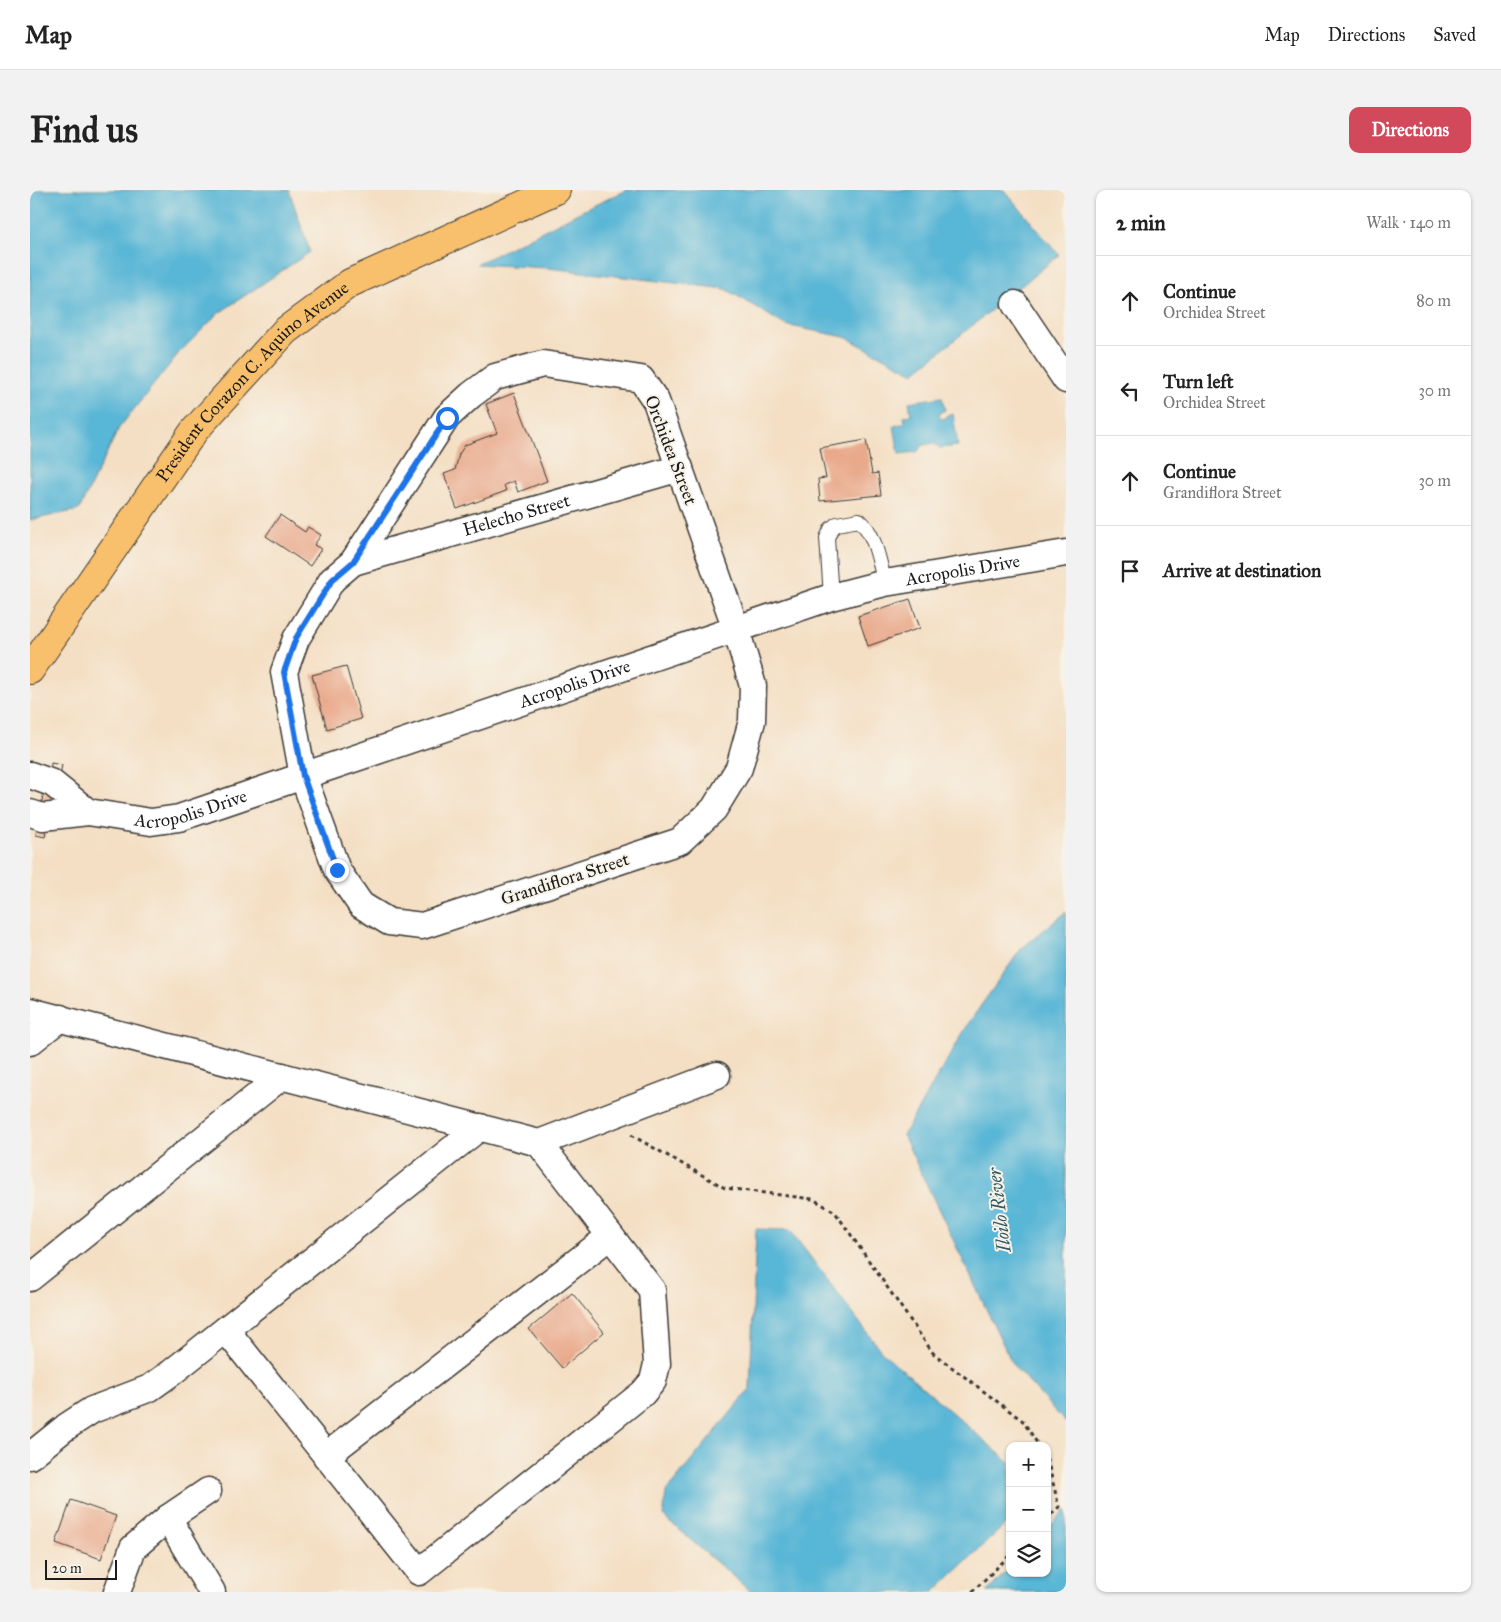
<!DOCTYPE html>
<html lang="en">
<head>
<meta charset="utf-8">
<style>
	:root { --surface:#fff; --page:#f2f2f2; --text:#222; --muted:#767676; --line:#e0e0e0; --accent:#d1495b }
	body { margin:0; font-family:"IM FELL Great Primer",serif; background:var(--page); color:var(--text) }
	.controls { position:absolute; right:15px; bottom:15px; display:grid; overflow:hidden; border-radius:10px; box-shadow:0 1px 4px #0004 }
	.controls button { width:45px; height:45px; display:grid; place-items:center; padding:0; border:0; border-bottom:1px solid var(--line); background:var(--surface); color:var(--text); font:25px sans-serif }
	.scale { position:absolute; left:15px; bottom:12px; width:72px; box-sizing:border-box; padding-left:5px; border:2px solid #1c1c1c; border-top:0; font-size:14px; line-height:18px; white-space:nowrap; color:#1c1c1c; -webkit-text-stroke:4px #f7f3e8; paint-order:stroke }
	.stop { position:absolute; width:15px; height:15px; margin:-11px; border:4px solid #1a73e8; border-radius:50%; background:#fff }
	.stop.end { background:#1a73e8; border-color:#fff; box-shadow:0 1px 5px #0008 }
	.list { margin:0; padding:0; list-style:none }
	h2 { display:flex; justify-content:space-between; align-items:center; height:65px; margin:0; padding:0 20px; font-size:21px }
	h2 small { font-size:16px; font-weight:400; color:var(--muted) }
	.list li { display:grid; grid-template-columns:32px 1fr auto; gap:15px; align-items:center; box-sizing:border-box; height:90px; padding:0 20px; border-top:1px solid var(--line) }
	.list b { display:block; font-size:19px; white-space:nowrap }
	.list p { margin:0; font-size:16px; white-space:nowrap; color:var(--muted) }
	.list em { font-size:16px; font-style:normal; color:var(--muted) }
	.icon { flex:none; width:28px; height:28px; fill:none; stroke:currentColor; stroke-width:2; stroke-linecap:round; stroke-linejoin:round }
	.map { position:relative; flex:none; width:1036px; height:1402px; overflow:hidden; border-radius:10px }
	header { display:flex; align-items:center; gap:30px; box-sizing:border-box; height:70px; padding:0 25px; background:var(--surface); border-bottom:1px solid var(--line) }
	header strong { font-size:24px }
	nav { display:flex; gap:28px; margin-inline-start:auto; font-size:18px }
	.intro { display:flex; align-items:center; justify-content:space-between; box-sizing:border-box; height:120px; padding:0 30px }
	h1 { margin:0; font-size:35px }
	.button { padding:12px 22px; border-radius:10px; background:var(--accent); color:#fff; font-size:18px; font-weight:700 }
	main { display:flex; gap:30px; padding:0 30px }
	aside { flex:1; background:var(--surface); border-radius:10px; box-shadow:0 1px 4px #0004 }
	.map>svg:first-child { display:block }
	.water { fill:#58b6d6; stroke:#3a6979 }
	.building { fill:#e9a98b }
	.lines { fill:none; stroke-linecap:round; stroke-linejoin:round }
	.service-casing { stroke:#3c3935; stroke-width:16 }
	.minor-casing { stroke:#3c3935; stroke-width:29 }
	.primary-casing { stroke:#3c3935; stroke-width:30 }
	.path { stroke:#3c3935; stroke-width:3; stroke-dasharray:4 4; stroke-linecap:butt }
	.service { stroke:#fff; stroke-width:14 }
	.minor { stroke:#fff; stroke-width:26 }
	.primary { stroke:#f8bf6c; stroke-width:28 }
	.route { stroke:#1a73e8; stroke-width:6 }
	.labels { text-anchor:middle; dominant-baseline:central; stroke-width:4; stroke-linejoin:round; paint-order:stroke }
	.street-label { font-size:18px; fill:#1c1c1c; stroke:#f7f3e8 }
	.water-label { font-size:19px; font-style:italic; fill:#345a66; stroke:#f7f3e8 }
</style>
</head>
<body>
<header>
<strong>Map</strong>
<nav><a>Map</a><a>Directions</a><a>Saved</a></nav>
</header>
<div class="intro"><h1>Find us</h1><a class="button">Directions</a></div>
<main>
<div class="map">
<svg width="1036" height="1402" viewBox="0 0 1036 1402">
	<rect width="100%" height="100%" fill="#f7f3e8"/>
	<filter id="ink" filterUnits="userSpaceOnUse"><feTurbulence type="fractalNoise" baseFrequency=".02" numOctaves="2"/><feDisplacementMap in="SourceGraphic" scale="10" xChannelSelector="R" yChannelSelector="G"/><feConvolveMatrix kernelMatrix="1 2 1 2 8 2 1 2 1" color-interpolation-filters="sRGB"/></filter>
	<filter id="wash" filterUnits="userSpaceOnUse"><feTurbulence type="fractalNoise" baseFrequency=".0096" numOctaves="4" result="noise"/><feDisplacementMap in="SourceGraphic" scale="20" xChannelSelector="R" yChannelSelector="G"/><feGaussianBlur stdDeviation="1.12" result="paint"/><feColorMatrix in="noise" values="0 0 0 0 0 0 0 0 0 0 0 0 0 0 0 0 0 1.4 0 .05"/><feComposite in="paint" operator="in"/></filter>
	<g filter="url(#wash)">
		<rect width="100%" height="100%" fill="#f4dfc4"/>
		<path class="water" d="M0 0H259L280 62 189 123 148 164 89 238 49 320 0 330Z
			M597 0H974L1029 65 884 183 815 147 755 135 696 99 518 78 447 74 556 19Z
			M912 207 915 220 911 222 909 226 912 229 916 228V226L923 224 928 256 910 258 903 253 894 255 887 262 869 264 864 236 875 233 874 226 881 225 879 212Z
			M1036 722V1233L983 1175 873 945 940 831 991 759Z
			M726 1039 760 1040 851 1161 980 1273V1330L904 1402H721L633 1326 636 1302 720 1199Z
			M1036 1320V1402H957L980 1378V1383H1017V1339Z"/>
		<g id="blocks">
			<path class="building" d="M484 203 517 291 488 302 484 291 474 295 476 301 427 319 414 284 425 280 429 264 435 255 467 243 456 214Z
				M836 250 842 284 848 283 851 305 790 311 788 289 796 288 790 258Z
				M250 325 275 342 278 337 291 345 284 355 291 359 280 376 236 346Z
				M880 409 890 438 838 456 828 426Z
				M316 476 331 529 297 539 282 485Z
				M21 573 32 575 30 585 20 583Z
				M14 601 26 604 23 618 11 616Z
				M7 636 17 637 15 647 6 645Z
				M542 1103 574 1142 532 1178 499 1139Z
				M41 1310 86 1326 71 1369 26 1353Z"/>
		</g>
	</g>
	<g filter="url(#ink)">
		<use href="#blocks" fill-opacity="0" stroke="#3c3935" stroke-width="1"/>
		<g class="lines">
			<defs>
				<path id="service" d="M801 407 797 348 801 339 807 334 829 330C846 344 849 373 855 393"/>
				<g id="minor">
					<path d="M985 114 1036 190"/>
					<path d="M513 174 611 189 626 211 706 439 723 496 722 531 709 578 684 619 650 651 392 736 359 732 331 715 307 680 273 586 254 482 266 449 302 390 323 372 417 227 441 205 465 187Z"/>
					<path id="s1" d="M323 372 650 278"/>
					<path d="M0 585 22 593 58 622"/>
					<path id="s2" d="M0 623 13 627 58 622 121 632 149 628 801 407 855 393 1036 363"/>
					<path d="M0 821 509 953 687 885"/>
					<path d="M0 852 30 828"/>
					<path d="M0 1088 252 886"/>
					<path d="M196 1140 389 1382 613 1203 623 1191 627 1174 622 1100 509 953"/>
					<path d="M0 1266 36 1237 62 1220 120 1198 141 1183 450 937"/>
					<path d="M296 1266 580 1046"/>
					<path d="M138 1328 182 1402"/>
					<path d="M87 1402 103 1358 138 1328 178 1301"/>
				</g>
				<g id="primary">
					<path id="s3" d="M0 480 164 241 255 141 320 93 526 0"/>
				</g>
			</defs>
			<use href="#service" class="service-casing"/>
			<use href="#minor" class="minor-casing"/>
			<use href="#primary" class="primary-casing"/>
			<path class="path" d="M601 945 695 998 783 1009 805 1022 903 1163 993 1231 1009 1256
				M1017 1269 1029 1317 1017 1328
				M942 1402 980 1365"/>
			<use href="#service" class="service"/>
			<use href="#minor" class="minor"/>
			<use href="#primary" class="primary"/>
		</g>
	</g>
	<g class="lines" filter="url(#ink)">
		<path class="route" d="M307 680 273 586 254 482 266 448 302 390 323 372 417 228"/>
	</g>
	<g class="labels">
		<g class="street-label">
			<text stroke="none"><textPath href="#s3" startOffset="366">President Corazon C. Aquino Avenue</textPath></text>
			<text transform="translate(641 260) rotate(69)">Orchidea Street</text>
			<text stroke="none"><textPath href="#s1" startOffset="170">Helecho Street</textPath></text>
			<text stroke="none"><textPath href="#s2" startOffset="974">Acropolis Drive</textPath></text>
			<text stroke="none"><textPath href="#s2" startOffset="569">Acropolis Drive</textPath></text>
			<text stroke="none"><textPath href="#s2" startOffset="164">Acropolis Drive</textPath></text>
			<text transform="translate(535 689) rotate(-18)">Grandiflora Street</text>
		</g>
		<g class="water-label">
			<text transform="translate(969 1020) rotate(-97)">Iloilo River</text>
		</g>
	</g>
</svg>
<div class="controls">
<button>+</button>
<button>−</button>
<button><svg class="icon" aria-label="layers" viewBox="0 0 24 24"><path d="M12 4l9 5-9 5-9-5zM3 14l9 5 9-5"/></svg></button>
</div>
<div class="scale">20 m</div>
<div class="stop" style="left:417px;top:228px"></div>
<div class="stop end" style="left:307px;top:680px"></div>
</div>
<aside>
<h2>2 min<small>Walk · 140 m</small></h2>
<ul class="list">
<li><svg class="icon" aria-label="ahead" viewBox="0 0 24 24"><path d="M12 20V5M6 11l6-6 6 6"/></svg><div><b>Continue</b><p>Orchidea Street</p></div><em>80 m</em></li>
<li><svg class="icon" aria-label="left" viewBox="0 0 24 24"><path d="M17 20v-9H6M10 6l-5 5 5 5"/></svg><div><b>Turn left</b><p>Orchidea Street</p></div><em>30 m</em></li>
<li><svg class="icon" aria-label="ahead" viewBox="0 0 24 24"><path d="M12 20V5M6 11l6-6 6 6"/></svg><div><b>Continue</b><p>Grandiflora Street</p></div><em>30 m</em></li>
<li><svg class="icon" aria-label="arrive" viewBox="0 0 24 24"><path d="M6 21V4h12l-3 4 3 4H6"/></svg><div><b>Arrive at destination</b></div></li>
</ul>
</aside>
</main>
</body>
</html>
